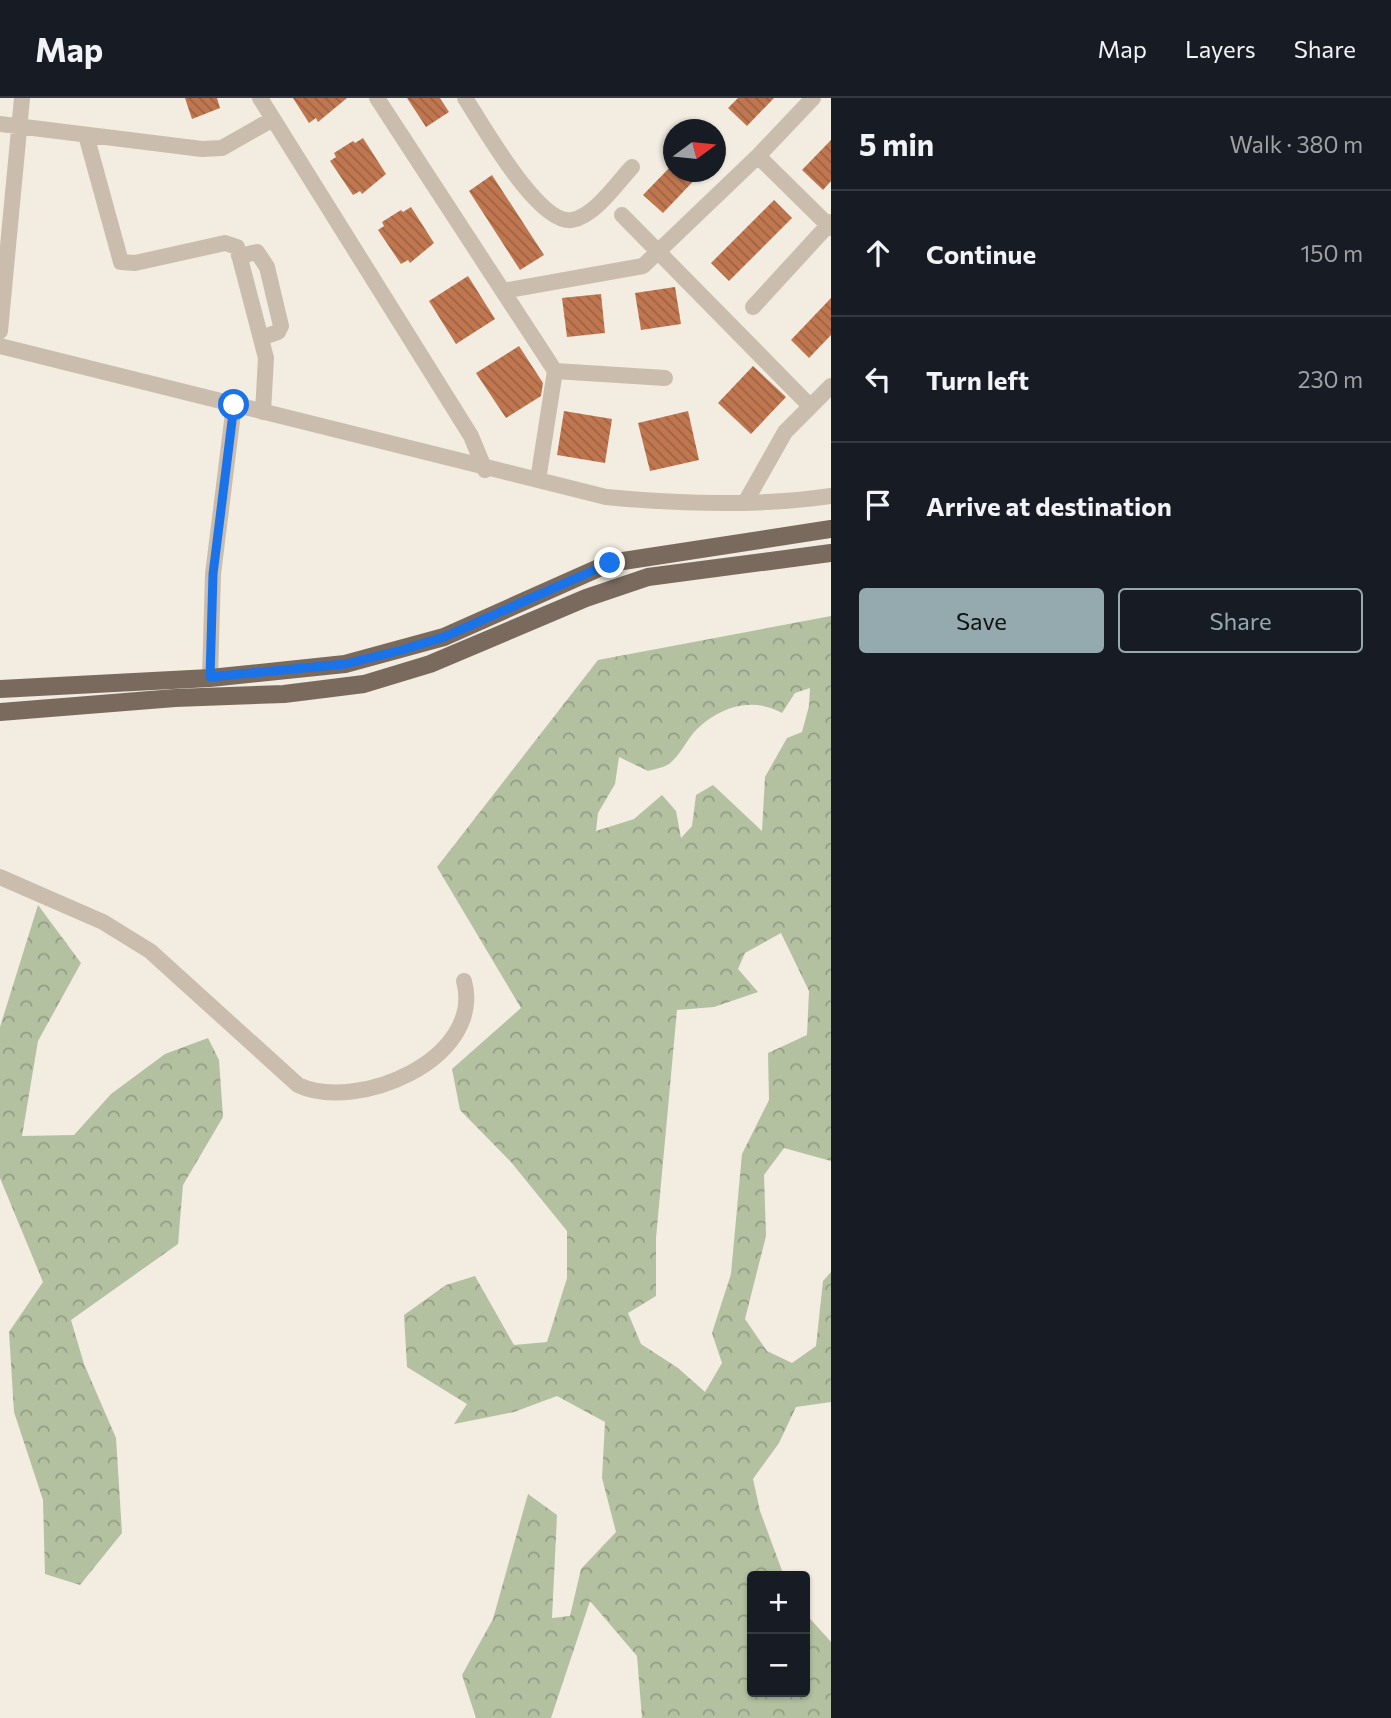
<!DOCTYPE html>
<html lang="en">
<head>
<meta charset="utf-8">
<style>
	:root { --surface:#171b24; --page:#20242c; --text:#f1f3f6; --muted:#9ea1a6; --line:#363941; --accent:#94aaaf }
	body { margin:0; font-family:Commissioner,sans-serif; background:var(--page); color:var(--text) }
	.controls { position:absolute; right:21px; bottom:21px; display:grid; overflow:hidden; border-radius:7px; box-shadow:0 2px 5px #0004 }
	.controls button { width:63px; height:63px; display:grid; place-items:center; padding:0; border:0; border-bottom:2px solid var(--line); background:var(--surface); color:var(--text); font:35px sans-serif }
	.compass { position:absolute; left:663px; top:21px; width:63px; height:63px; border-radius:50%; background:var(--surface); box-shadow:0 2px 5px #0004; rotate:75deg }
	.stop { position:absolute; width:21px; height:21px; margin:-16px; border:5px solid #1a73e8; border-radius:50%; background:#fff }
	.stop.end { background:#1a73e8; border-color:#fff; box-shadow:0 2px 7px #0008 }
	.list { margin:0; padding:0; list-style:none }
	h2 { display:flex; justify-content:space-between; align-items:center; height:91px; margin:0; padding:0 28px; font-size:30px }
	h2 small { font-size:23px; font-weight:400; color:var(--muted) }
	.list li { display:grid; grid-template-columns:46px 1fr auto; gap:21px; align-items:center; box-sizing:border-box; height:126px; padding:0 28px; border-top:2px solid var(--line) }
	.list b { display:block; font-size:26px; white-space:nowrap }
	.list em { font-size:23px; font-style:normal; color:var(--muted) }
	.actions { display:flex; gap:14px; padding:21px 28px }
	.actions a { flex:1; padding:16px 0; border:2px solid var(--accent); border-radius:7px; text-align:center; font-size:24px; color:var(--accent) }
	.actions .main { background:var(--accent); color:#111 }
	.icon { flex:none; width:38px; height:38px; fill:none; stroke:currentColor; stroke-width:2; stroke-linecap:round; stroke-linejoin:round }
	.map { position:relative; flex:none; width:831px; height:1620px; overflow:hidden }
	header { display:flex; align-items:center; gap:42px; box-sizing:border-box; height:98px; padding:0 35px; background:var(--surface); border-bottom:2px solid var(--line) }
	header strong { font-size:33px }
	nav { display:flex; gap:38px; margin-inline-start:auto; font-size:24px }
	main { display:flex }
	aside { flex:1; background:var(--surface) }
	.map>svg:first-child { display:block }
	.forest { fill:url(#forest-crowns); fill-rule:evenodd }
	.building { fill:url(#building-back-hatch) }
	.lines { fill:none; stroke-linecap:round; stroke-linejoin:round }
	.minor { stroke:#cabdad; stroke-width:16 }
	.major { stroke:#7a6a5d; stroke-width:18 }
	.route { stroke:#1a73e8; stroke-width:9 }
</style>
</head>
<body>
<header>
<strong>Map</strong>
<nav><a>Map</a><a>Layers</a><a>Share</a></nav>
</header>
<main>
<div class="map">
<svg width="831" height="1620" viewBox="0 0 831 1620">
	<defs>
		<pattern id="forest-crowns" width="20" height="18" patternUnits="userSpaceOnUse" patternTransform="scale(1.75)"><rect width="20" height="18" fill="#b3c1a1"/><path d="M2 6a3 3 0 1 1 6 0M12 15a3 3 0 1 1 6 0" fill="none" stroke="#939d83"/></pattern>
		<pattern id="building-back-hatch" width="6" height="6" patternUnits="userSpaceOnUse" patternTransform="scale(1.75)"><rect width="6" height="6" fill="#c07750"/><path d="M-1 5l2 2M0 0l6 6M5-1l2 2" fill="none" stroke="#9d6243"/></pattern>
	</defs>
	<rect width="100%" height="100%" fill="#f2ece1"/>
	<path class="forest" d="M831 518V1063L784 1050 764 1077 766 1138 745 1221 767 1253 792 1265 816 1248 823 1183 831 1174V1304L796 1309 779 1345 753 1381 760 1413 784 1478H752V1594H805V1515L831 1544V1620H642L637 1558 590 1503 551 1620H476L462 1577 493 1521 528 1396 557 1417 552 1520 570 1518 581 1471 616 1434 602 1380 605 1324 557 1298 514 1314 454 1326 467 1306 407 1269 404 1217 446 1187 475 1178 514 1247 547 1244 567 1180V1133L511 1064 460 1012 452 971 521 910 437 769 598 562ZM810 590 809 608 802 634 787 640 765 679 762 733 713 687 696 697 692 728 681 740 676 713 662 697 634 721 596 733 598 715 615 686 619 659 648 673C654 671 663 670 669 666 680 658 687 641 697 631 720 609 752 598 782 615L795 595ZM781 835 809 893 807 937 768 955 769 1002 742 1056 731 1176 712 1235 722 1265 705 1294 678 1270 641 1246 628 1215 656 1198V1140L677 912 714 909 758 894 738 871 745 855Z
		M38 807 81 865 38 943 22 1038 74 1037 111 996 165 956 208 940 219 962 223 1019 183 1087 178 1146 71 1222 84 1266 116 1340 122 1435 80 1487 45 1476 43 1402 14 1314 9 1234 43 1184 0 1080V929Z"/>
	<path class="building" d="M185 0H217L220 10 192 21Z
		M293 0H347L318 24 316 20 309 25Z
		M407 0H440L449 14 426 29Z
		M738 0H774L747 28 728 10Z
		M363 40 386 76 362 96 360 93 353 97 330 63 336 59 334 55 353 43 355 45Z
		M831 42V83L823 92 802 72Z
		M674 65V74H702L663 115 643 97Z
		M492 77 544 157 520 172 469 93Z
		M774 102 792 120 729 183 711 165Z
		M411 109 434 145 410 165 408 162 401 166 378 132 384 128 382 124 401 112 403 114Z
		M468 178 495 221 456 246 429 203Z
		M675 189 681 226 641 232 635 195Z
		M601 196 605 235 567 239 562 200Z
		M831 200V237L809 260 791 242Z
		M519 248 543 285 541 298 506 320 476 275Z
		M753 268 786 299 751 336 718 305Z
		M564 313 612 321 605 365 557 357Z
		M688 313 699 362 650 373 638 325Z"/>
	<g class="lines">
		<path class="minor" d="M260 0 471 338 485 372
			M377 0 555 273 665 280
			M465 0C482 26 539 128 572 122 595 118 617 85 632 69
			M0 26 202 51 222 50 273 21
			M86 37 121 164 135 165 225 145 237 149 266 260 263 314
			M758 58 831 130
			M622 117 810 308
			M239 158 257 154 267 169 281 228 278 234 261 240
			M503 193 643 168 758 58 813 0
			M753 209 831 124
			M0 233 22 0
			M0 248 606 399C680 406 757 409 831 398
			M538 382 555 273
			M746 403 785 334 831 288
			M210 580 213 476 234 307
			M0 779 103 824 150 853 298 987C357 1015 485 961 464 883"/>
		<path class="major" d="M0 591 210 580 345 566 444 539 610 465 831 431
			M0 614 175 600 284 596 364 586 430 566 586 500 648 479 831 455"/>
	</g>
	<g class="lines">
		<path class="route" d="M234 307 213 476 210 579 345 566 398 553 444 539 610 465"/>
	</g>
</svg>
<div class="controls">
<button>+</button>
<button>−</button>
</div>
<svg class="compass" viewBox="-18 -18 36 36"><path d="M0-13l5 13h-10z" fill="#e53935"/><path d="M0 13l5-13h-10z" fill="#9ea1a6"/></svg>
<div class="stop" style="left:234px;top:307px"></div>
<div class="stop end" style="left:610px;top:465px"></div>
</div>
<aside>
<h2>5 min<small>Walk · 380 m</small></h2>
<ul class="list">
<li><svg class="icon" aria-label="ahead" viewBox="0 0 24 24"><path d="M12 20V5M6 11l6-6 6 6"/></svg><div><b>Continue</b></div><em>150 m</em></li>
<li><svg class="icon" aria-label="left" viewBox="0 0 24 24"><path d="M17 20v-9H6M10 6l-5 5 5 5"/></svg><div><b>Turn left</b></div><em>230 m</em></li>
<li><svg class="icon" aria-label="arrive" viewBox="0 0 24 24"><path d="M6 21V4h12l-3 4 3 4H6"/></svg><div><b>Arrive at destination</b></div></li>
</ul>
<div class="actions"><a class="main">Save</a><a>Share</a></div>
</aside>
</main>
</body>
</html>
